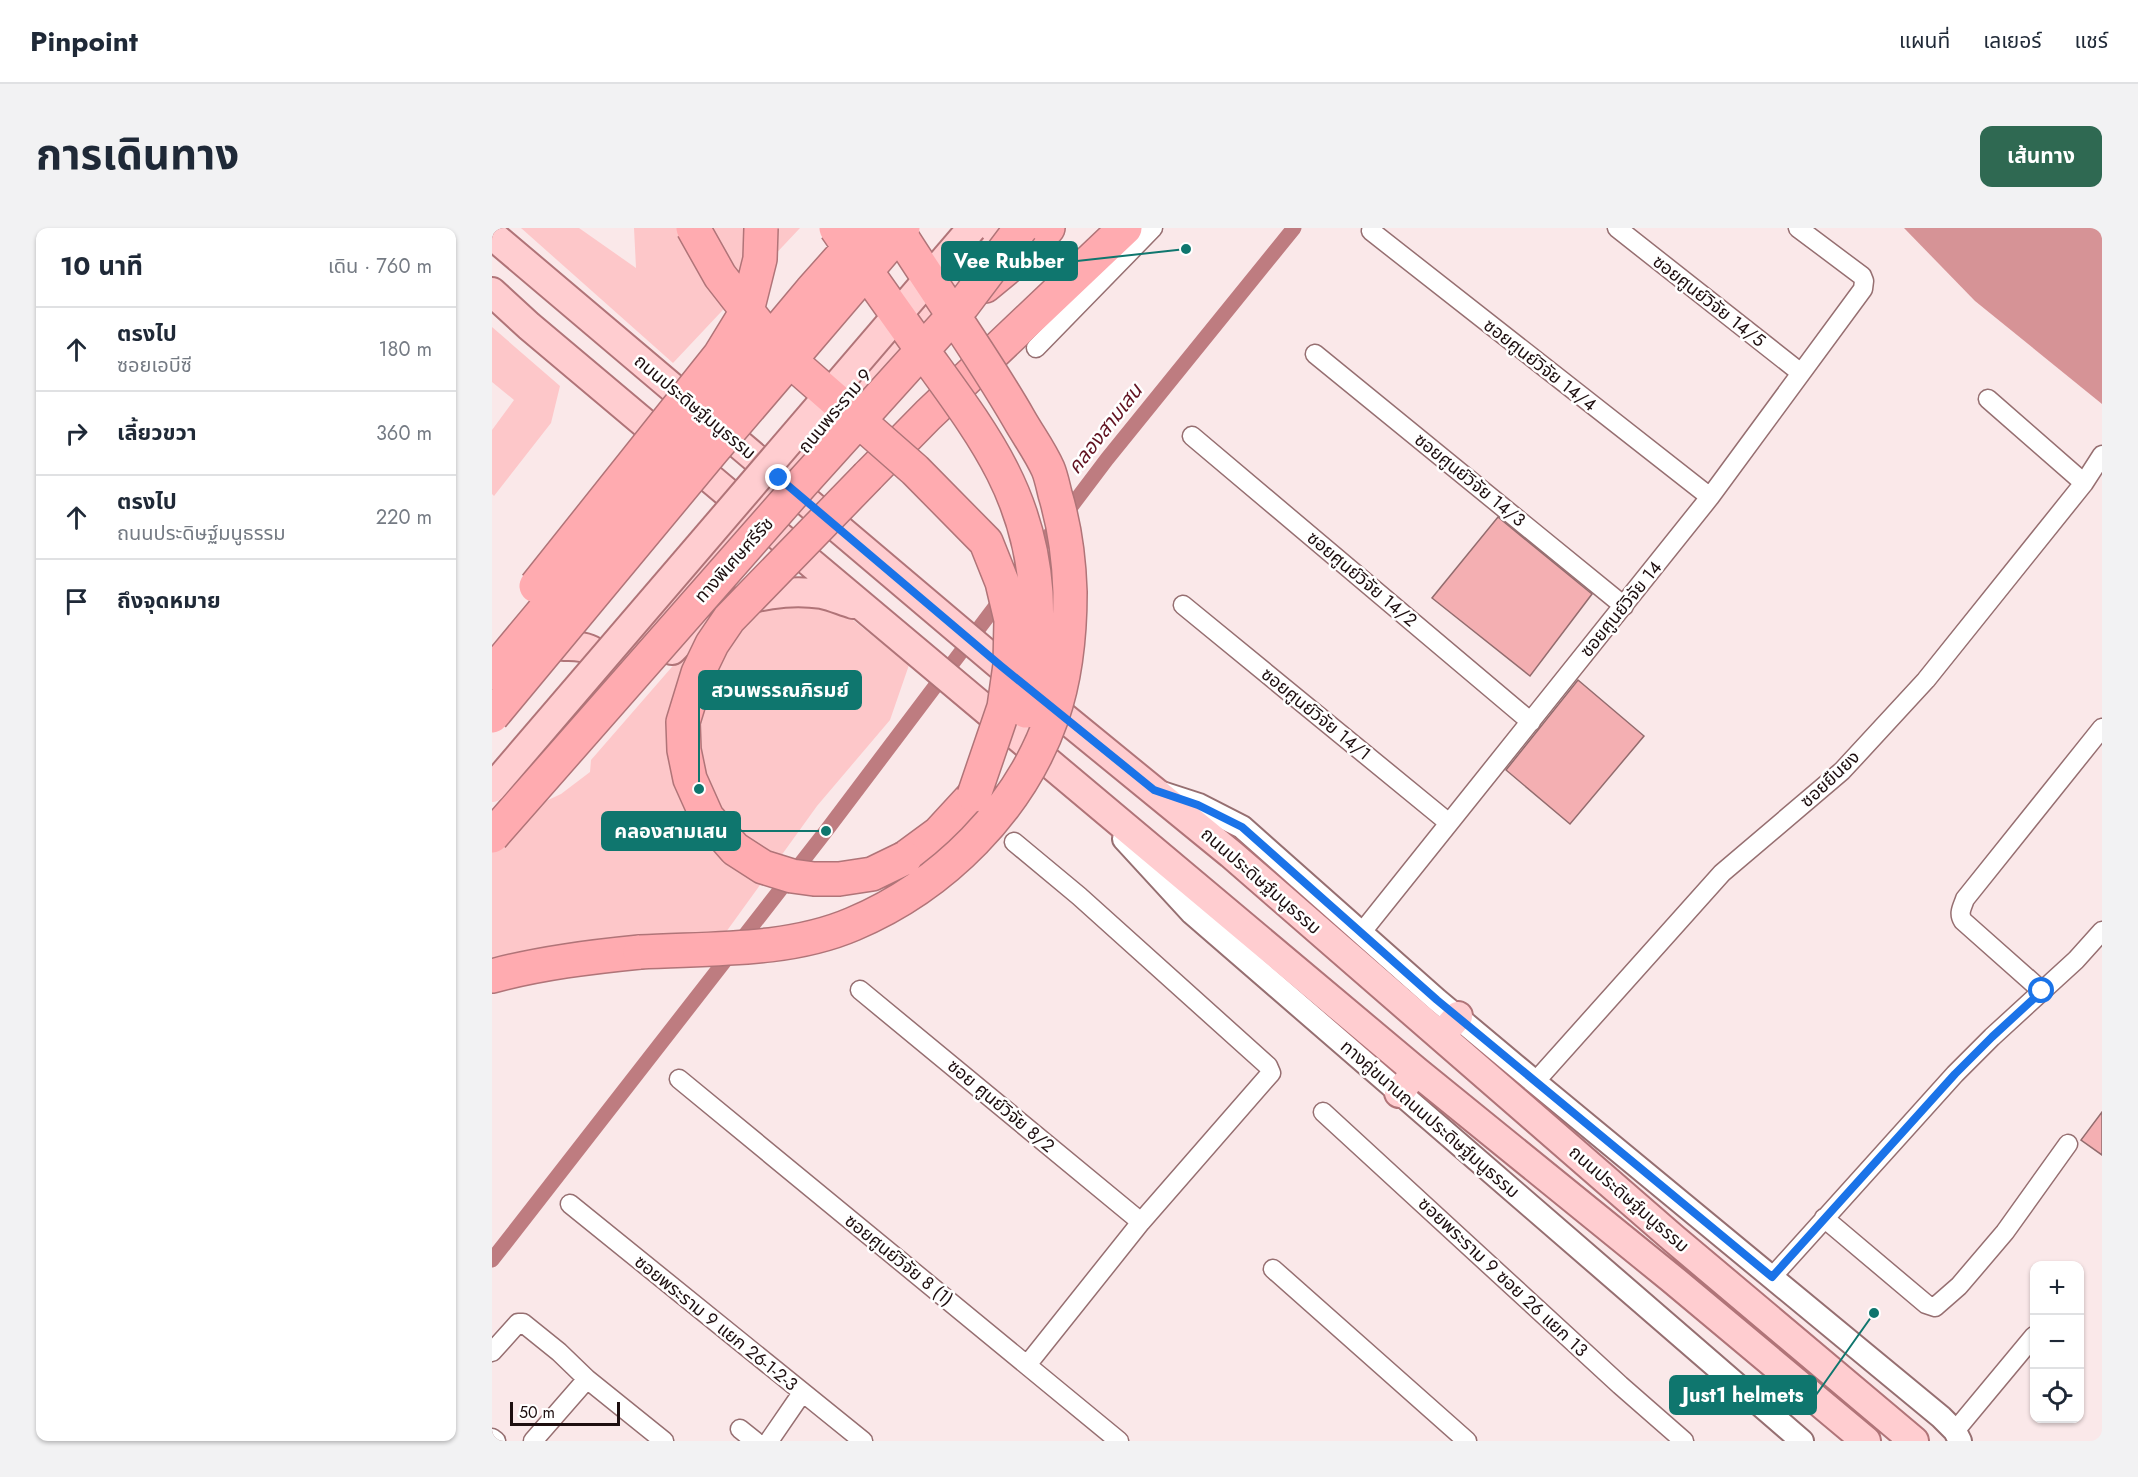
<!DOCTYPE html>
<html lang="th">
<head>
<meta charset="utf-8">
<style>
	:root { --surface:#fff; --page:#f2f2f3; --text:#1f2937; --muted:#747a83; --line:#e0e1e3; --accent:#2f6952 }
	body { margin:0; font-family:Jost,"Noto Sans Thai",sans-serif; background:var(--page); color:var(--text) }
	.controls { position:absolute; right:18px; bottom:18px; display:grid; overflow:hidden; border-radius:12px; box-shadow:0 2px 4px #0004 }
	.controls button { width:54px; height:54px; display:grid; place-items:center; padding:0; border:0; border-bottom:2px solid var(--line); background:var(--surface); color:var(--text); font:30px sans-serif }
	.scale { position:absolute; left:18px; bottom:15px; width:110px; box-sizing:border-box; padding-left:6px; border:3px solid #1d0e0f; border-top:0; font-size:16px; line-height:21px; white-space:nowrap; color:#1d0e0f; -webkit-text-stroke:4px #fff; paint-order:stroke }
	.stop { position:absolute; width:18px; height:18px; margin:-14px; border:4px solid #1a73e8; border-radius:50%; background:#fff }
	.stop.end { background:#1a73e8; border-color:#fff; box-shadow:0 2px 6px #0008 }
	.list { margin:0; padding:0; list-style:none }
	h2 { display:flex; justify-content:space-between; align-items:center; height:78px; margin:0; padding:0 24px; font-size:26px }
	h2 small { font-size:20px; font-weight:400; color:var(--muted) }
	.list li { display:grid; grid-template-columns:39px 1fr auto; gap:18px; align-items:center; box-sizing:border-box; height:84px; padding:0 24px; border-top:2px solid var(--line) }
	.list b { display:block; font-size:22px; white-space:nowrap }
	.list p { margin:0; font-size:20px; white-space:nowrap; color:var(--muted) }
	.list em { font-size:20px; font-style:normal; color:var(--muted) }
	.icon { flex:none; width:33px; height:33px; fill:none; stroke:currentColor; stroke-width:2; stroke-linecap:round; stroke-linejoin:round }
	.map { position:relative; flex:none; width:1610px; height:1213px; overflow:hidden; border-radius:12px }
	header { display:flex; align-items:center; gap:36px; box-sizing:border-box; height:84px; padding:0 30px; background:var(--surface); border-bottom:2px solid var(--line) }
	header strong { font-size:28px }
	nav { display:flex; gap:33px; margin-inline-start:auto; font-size:21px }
	.intro { display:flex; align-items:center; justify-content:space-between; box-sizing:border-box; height:144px; padding:0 36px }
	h1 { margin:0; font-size:42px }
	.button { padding:15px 27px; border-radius:12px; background:var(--accent); color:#fff; font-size:21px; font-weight:700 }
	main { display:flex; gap:36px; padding:0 36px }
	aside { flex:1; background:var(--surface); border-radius:12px; box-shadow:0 2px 4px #0004 }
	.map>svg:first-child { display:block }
	.green { fill:#fdc7c9 }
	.forest { fill:#d69396 }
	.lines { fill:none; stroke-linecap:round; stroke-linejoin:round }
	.canal { stroke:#be7c80; stroke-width:15 }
	.building { fill:#f4afb2; stroke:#936c6e; stroke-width:1.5 }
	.minor-casing { stroke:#966f71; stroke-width:21 }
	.tertiary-casing { stroke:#966f71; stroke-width:26 }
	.primary-casing { stroke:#b07478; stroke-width:32 }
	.motorway-casing { stroke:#b07478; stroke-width:36 }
	.minor { stroke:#fff; stroke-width:18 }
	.tertiary { stroke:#fff; stroke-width:22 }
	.primary { stroke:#ffcdd0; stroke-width:28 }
	.motorway { stroke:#ffabb0; stroke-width:33 }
	.primary-bridge-casing { stroke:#b07478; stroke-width:32; stroke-linecap:butt }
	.motorway-bridge-casing { stroke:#b07478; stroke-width:36; stroke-linecap:butt }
	.primary-bridge { stroke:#ffcdd0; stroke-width:28 }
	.motorway-bridge { stroke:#ffabb0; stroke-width:33 }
	.route { stroke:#1a73e8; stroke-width:8 }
	.labels { text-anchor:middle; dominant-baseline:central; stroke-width:5; stroke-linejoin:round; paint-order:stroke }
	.street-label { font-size:18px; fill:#1d0e0f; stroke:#fff }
	.water-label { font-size:20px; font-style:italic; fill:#611120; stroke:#fff }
	.leader { fill:none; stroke:#0f766e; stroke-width:2 }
	.callout-dot { fill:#0f766e; stroke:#fff; stroke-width:2 }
	.callout { fill:#0f766e; stroke:#0f766e; stroke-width:2 }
	.callout-label { font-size:20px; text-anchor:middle; font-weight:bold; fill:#fff }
</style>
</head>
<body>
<header>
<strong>Pinpoint</strong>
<nav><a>แผนที่</a><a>เลเยอร์</a><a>แชร์</a></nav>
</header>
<div class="intro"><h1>การเดินทาง</h1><a class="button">เส้นทาง</a></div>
<main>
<aside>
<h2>10 นาที<small>เดิน · 760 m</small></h2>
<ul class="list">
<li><svg class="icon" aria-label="ahead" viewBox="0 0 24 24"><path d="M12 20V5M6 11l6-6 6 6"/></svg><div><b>ตรงไป</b><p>ซอยเอบีซี</p></div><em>180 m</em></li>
<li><svg class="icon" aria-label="right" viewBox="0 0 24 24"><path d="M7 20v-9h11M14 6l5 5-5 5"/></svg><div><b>เลี้ยวขวา</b></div><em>360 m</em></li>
<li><svg class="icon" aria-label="ahead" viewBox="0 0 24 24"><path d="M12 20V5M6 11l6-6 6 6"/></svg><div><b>ตรงไป</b><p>ถนนประดิษฐ์มนูธรรม</p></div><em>220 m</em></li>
<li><svg class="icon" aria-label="arrive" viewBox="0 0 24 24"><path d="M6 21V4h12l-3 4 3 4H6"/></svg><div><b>ถึงจุดหมาย</b></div></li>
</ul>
</aside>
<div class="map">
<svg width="1610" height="1213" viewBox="0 0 1610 1213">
	<rect width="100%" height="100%" fill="#fae8e9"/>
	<path class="green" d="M29 0H87L144 40 142 0H308L181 135Z
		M0 99 68 158 59 195 2 268 0 266V202L22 172 0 154Z
		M304 374 336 380 361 392 417 437 398 492 325 578 229 711 0 743V614L39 580 69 566 98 544 99 532 199 417 255 384Z"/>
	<path class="forest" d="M1412 0H1610V176L1483 73Z"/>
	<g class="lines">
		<path class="canal" d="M541 329 615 231 802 0
			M0 1032 334 603 512 367"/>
	</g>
	<path class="building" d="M1006 289 1100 366 1038 448 940 370Z
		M1086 452 1152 508 1078 596 1014 542Z
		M1610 884V927L1589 912Z"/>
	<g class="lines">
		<defs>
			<path id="minor" d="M1125 0 1309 145
				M879 3 1218 269
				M544 120 661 0
				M823 126 1132 378
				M1496 171 1592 255
				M700 208 1039 494
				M691 377 957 595
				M522 614 587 668 776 838 779 845 649 994 535 1137
				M870 704 1218 269 1371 61 1372 53 1370 48 1306 0
				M368 762 649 994
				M1550 763 1471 693C1466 685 1470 680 1473 671L1610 500
				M187 851 627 1213
				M1043 854 1230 645 1350 543 1434 452 1592 255 1610 227
				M831 884 1128 1157 1192 1213
				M78 976 371 1213
				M1332 990 1434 1076 1443 1079 1467 1058 1513 1004 1576 916
				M781 1041 975 1213
				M1280 1049 1463 846 1500 809 1584 732 1610 703
				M0 1124 26 1095H31L67 1124 95 1151 172 1213
				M248 1201 263 1213
				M1463 1203 1542 1108
				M0 1210 4 1213
				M41 1213 95 1151
				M277 1213 310 1165"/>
			<path id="tertiary" d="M670 565 707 577 750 599 945 772 1043 854 1449 1189 1463 1203 1468 1213
				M632 611 700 685 1310 1213"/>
			<path id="primary" d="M0 7 509 438 739 626 1181 1010 1422 1213
				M0 64 37 98 157 199 924 843 1179 1050 1374 1213
				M72 418C101 417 112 425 113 455
				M180 422C194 407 211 390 230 381 260 367 297 361 330 366 340 368 351 373 361 376
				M99 472 500 0
				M949 808 966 788
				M907 865 924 843"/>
			<path id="motorway" d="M493 58 527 30 556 0
				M376 248 436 187 633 0
				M413 630 447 605 482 567
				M0 748C49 735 98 729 148 724"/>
		</defs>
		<use href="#minor" class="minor-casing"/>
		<use href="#tertiary" class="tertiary-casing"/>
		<use href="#primary" class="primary-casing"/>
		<use href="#motorway" class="motorway-casing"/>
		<use href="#minor" class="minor"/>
		<use href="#tertiary" class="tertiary"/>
		<use href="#primary" class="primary"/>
		<use href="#motorway" class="motorway"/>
		<defs>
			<path id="primary-bridge" d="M0 560 480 0"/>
			<path id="motorway-bridge" d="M201 0 228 48 285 121 423 242 494 314 510 354 519 392 518 437 512 479 482 567
				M344 0C373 42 403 84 433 126 490 205 537 264 544 365 545 388 545 411 542 433 540 449 539 468 534 483
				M376 248 237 391 220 416 206 445 191 494 192 522 198 551 215 589 243 621 271 639 300 648 322 651H347L380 646 413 630
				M44 358 228 127 255 83 268 31 269 0
				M0 445 319 63 375 0
				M0 488 221 222 411 0
				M0 608 312 253 471 77 529 0
				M148 724C218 720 296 724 361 696 451 658 528 581 560 489 574 449 578 406 578 364 577 330 573 299 563 266 561 258 559 248 556 241 548 223 536 207 527 191 489 125 444 64 404 0"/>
		</defs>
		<use href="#primary-bridge" class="primary-bridge-casing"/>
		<use href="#motorway-bridge" class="motorway-bridge-casing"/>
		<use href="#primary-bridge" class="primary-bridge"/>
		<use href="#motorway-bridge" class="motorway-bridge"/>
	</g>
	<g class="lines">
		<path class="route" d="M287 250 509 438 662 562 706 577 750 599 945 772 1280 1049 1463 846 1500 809 1550 763"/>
	</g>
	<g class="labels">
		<g class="street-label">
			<text transform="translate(1217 73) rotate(38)">ซอยศูนย์วิจัย 14/5</text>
			<text transform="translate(1048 137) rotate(38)">ซอยศูนย์วิจัย 14/4</text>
			<text transform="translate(203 179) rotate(40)">ถนนประดิษฐ์มนูธรรม</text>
			<text transform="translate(343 183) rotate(-50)">ถนนพระราม 9</text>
			<text transform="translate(978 252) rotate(39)">ซอยศูนย์วิจัย 14/3</text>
			<text transform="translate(242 332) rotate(-48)">ทางพิเศษศรีรัช</text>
			<text transform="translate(870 351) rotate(40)">ซอยศูนย์วิจัย 14/2</text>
			<text transform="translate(1129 381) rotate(-51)">ซอยศูนย์วิจัย 14</text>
			<text transform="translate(824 486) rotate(39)">ซอยศูนย์วิจัย 14/1</text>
			<text transform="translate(1338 551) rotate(-43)">ซอยยืนยง</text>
			<text transform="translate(769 653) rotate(41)">ถนนประดิษฐ์มนูธรรม</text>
			<text transform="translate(509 878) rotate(40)">ซอย ศูนย์วิจัย 8/2</text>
			<text transform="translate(938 891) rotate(41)">ทางคู่ขนานถนนประดิษฐ์มนูธรรม</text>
			<text transform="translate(1137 971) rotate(41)">ถนนประดิษฐ์มนูธรรม</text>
			<text transform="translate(407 1032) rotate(39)">ซอยศูนย์วิจัย 8 (1)</text>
			<text transform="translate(1011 1049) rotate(43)">ซอยพระราม 9 ซอย 26 แยก 13</text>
			<text transform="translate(224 1095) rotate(39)">ซอยพระราม 9 แยก 26-1-2-3</text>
		</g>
		<g class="water-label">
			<text transform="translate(613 201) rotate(-52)">คลองสามเสน</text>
		</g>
	</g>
	<path class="leader" d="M694 21L585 33M207 561L207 462M334 603L248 603M1382 1085L1324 1167"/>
	<g class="callout-dot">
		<circle cx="694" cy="21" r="6"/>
		<circle cx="207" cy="561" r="6"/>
		<circle cx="334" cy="603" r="6"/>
		<circle cx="1382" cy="1085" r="6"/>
	</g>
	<g class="callout">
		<rect x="450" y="14" width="135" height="38" rx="6"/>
		<rect x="207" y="443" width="162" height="38" rx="6"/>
		<rect x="110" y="584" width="138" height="38" rx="6"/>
		<rect x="1178" y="1148" width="146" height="38" rx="6"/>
	</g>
	<g class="callout-label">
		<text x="517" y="40">Vee Rubber</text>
		<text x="288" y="469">สวนพรรณภิรมย์</text>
		<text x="179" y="610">คลองสามเสน</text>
		<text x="1251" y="1174">Just1 helmets</text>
	</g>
</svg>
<div class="controls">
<button>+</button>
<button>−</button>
<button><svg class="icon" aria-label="locate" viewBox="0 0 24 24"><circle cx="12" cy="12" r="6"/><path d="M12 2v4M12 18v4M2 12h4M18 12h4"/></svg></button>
</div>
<div class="scale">50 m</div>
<div class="stop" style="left:1550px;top:763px"></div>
<div class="stop end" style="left:287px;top:250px"></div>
</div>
</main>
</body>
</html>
